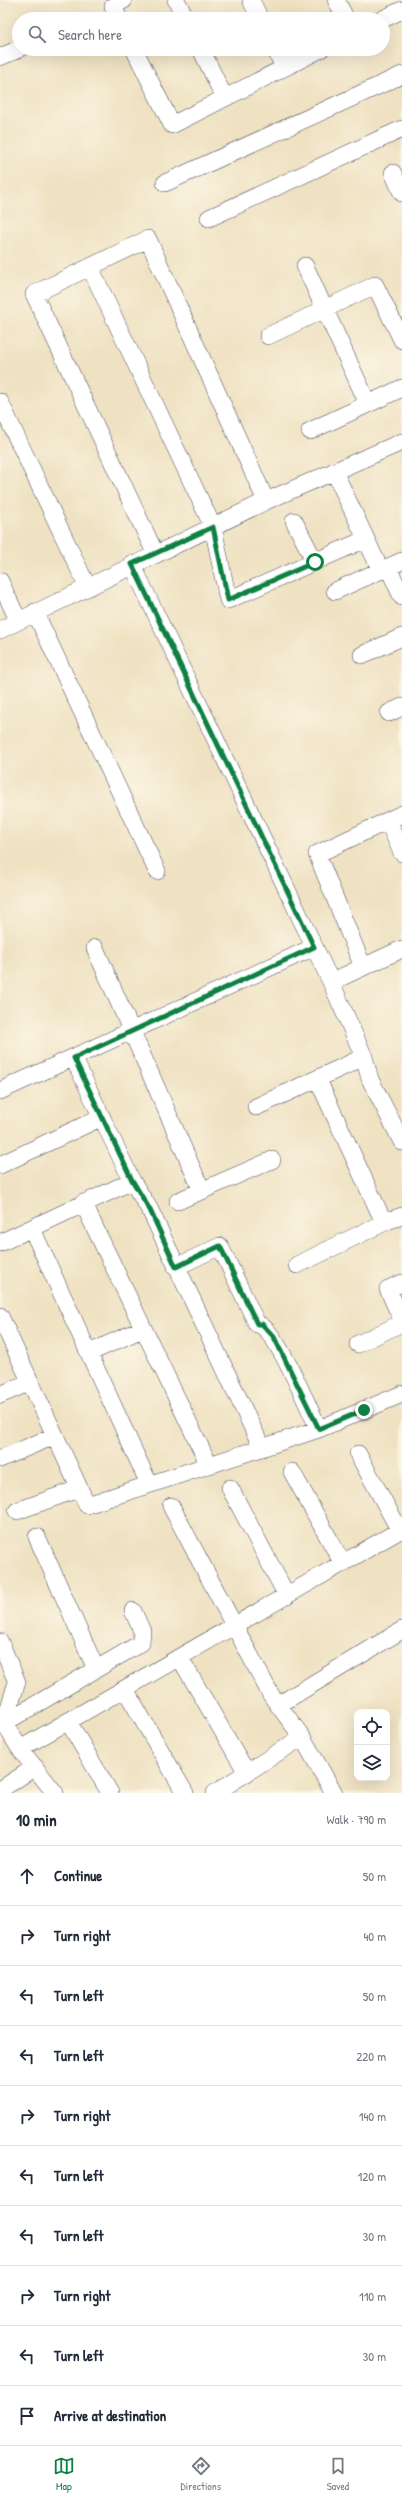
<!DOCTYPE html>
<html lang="en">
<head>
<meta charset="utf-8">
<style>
	:root { --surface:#fff; --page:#f2f2f3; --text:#1f2937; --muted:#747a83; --line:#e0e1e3; --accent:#0b8043 }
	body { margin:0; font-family:"Patrick Hand",sans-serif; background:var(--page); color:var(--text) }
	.controls { position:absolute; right:12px; bottom:12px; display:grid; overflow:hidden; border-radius:8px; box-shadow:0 4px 16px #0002 }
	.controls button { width:36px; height:36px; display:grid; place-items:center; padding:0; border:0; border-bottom:1px solid var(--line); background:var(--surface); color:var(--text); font:20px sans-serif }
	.stop { position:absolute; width:12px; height:12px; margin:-9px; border:3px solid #0b8043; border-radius:50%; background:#fff }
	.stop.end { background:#0b8043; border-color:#fff; box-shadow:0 1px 4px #0008 }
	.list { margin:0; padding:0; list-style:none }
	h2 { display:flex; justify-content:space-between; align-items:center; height:52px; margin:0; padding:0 16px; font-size:17px }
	h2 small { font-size:13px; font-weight:400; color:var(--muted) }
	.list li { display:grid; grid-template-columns:26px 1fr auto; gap:12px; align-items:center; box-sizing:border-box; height:60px; padding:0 16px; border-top:1px solid var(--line) }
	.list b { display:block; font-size:15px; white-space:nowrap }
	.list em { font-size:13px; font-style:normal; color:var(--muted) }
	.icon { flex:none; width:22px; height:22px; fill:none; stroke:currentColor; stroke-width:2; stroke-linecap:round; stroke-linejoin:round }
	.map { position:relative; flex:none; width:402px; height:1793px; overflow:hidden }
	.search { position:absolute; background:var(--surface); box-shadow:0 4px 16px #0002; left:12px; right:12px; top:12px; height:44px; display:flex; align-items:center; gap:10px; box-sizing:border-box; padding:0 14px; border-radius:22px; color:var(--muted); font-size:15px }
	.sheet { height:652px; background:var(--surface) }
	nav { display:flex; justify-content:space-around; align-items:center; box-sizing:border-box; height:56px; border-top:1px solid var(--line); background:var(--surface); font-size:11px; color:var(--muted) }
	nav a { display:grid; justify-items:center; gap:2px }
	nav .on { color:var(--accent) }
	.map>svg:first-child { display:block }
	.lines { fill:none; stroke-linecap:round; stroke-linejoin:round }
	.minor-casing { stroke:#413f4f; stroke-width:18 }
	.minor { stroke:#fff; stroke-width:17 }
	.route { stroke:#0b8043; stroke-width:5 }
</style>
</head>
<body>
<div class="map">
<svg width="402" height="1793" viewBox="0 0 402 1793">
	<rect width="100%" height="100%" fill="#fcf5e5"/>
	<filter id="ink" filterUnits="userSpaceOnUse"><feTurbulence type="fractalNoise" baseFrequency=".025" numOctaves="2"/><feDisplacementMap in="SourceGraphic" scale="8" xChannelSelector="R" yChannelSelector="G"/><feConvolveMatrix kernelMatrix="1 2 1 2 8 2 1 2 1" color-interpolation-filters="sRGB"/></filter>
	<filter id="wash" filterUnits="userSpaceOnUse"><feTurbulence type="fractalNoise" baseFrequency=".012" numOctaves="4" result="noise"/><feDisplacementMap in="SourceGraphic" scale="16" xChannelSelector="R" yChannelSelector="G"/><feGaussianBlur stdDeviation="0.9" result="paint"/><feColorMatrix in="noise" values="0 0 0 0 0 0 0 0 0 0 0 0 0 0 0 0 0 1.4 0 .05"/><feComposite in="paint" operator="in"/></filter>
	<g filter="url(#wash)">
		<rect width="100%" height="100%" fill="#efe2c2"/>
	</g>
	<g filter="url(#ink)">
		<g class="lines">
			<defs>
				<path id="minor" d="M176 0 186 19
					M251 0 260 19
					M336 0 346 19
					M119 19 113 6 124 0
					M383 19 402 10
					M134 49 172 125 321 49
					M201 49 224 97
					M275 49 284 67
					M0 57 19 49
					M393 173 402 193
					M165 183 402 75
					M209 218 402 129
					M305 266 368 404 402 388
					M90 267 213 527 228 600 366 539
					M268 336 375 285 402 340
					M0 402 87 586
					M310 431 368 404
					M334 471 381 571
					M294 521 315 562
					M155 553 34 294 148 239 266 501
					M402 561 388 567 402 597
					M132 564 331 982
					M0 581 18 620
					M335 591 388 567
					M35 612 157 871
					M0 630 266 501 402 442
					M362 655 402 637
					M389 713 402 707
					M388 821 402 853
					M95 948 202 1191
					M402 949 331 982 364 1057 370 1079 402 1142
					M363 967 317 854 402 814
					M74 1059 132 1181 150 1210 262 1448
					M318 1080 381 1216 387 1221 402 1216
					M0 1091 314 947
					M256 1107 364 1057
					M0 1165 102 1117
					M178 1201 272 1160
					M83 1203 209 1465
					M32 1229 149 1484
					M0 1243 132 1181
					M297 1265 387 1221
					M176 1267 220 1246 257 1324C275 1326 309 1410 319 1429
					M402 1283 388 1289 402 1320
					M0 1316 87 1505 319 1429 402 1394
					M358 1344 402 1323
					M89 1353 142 1329
					M0 1395 30 1382
					M358 1454 400 1531
					M0 1459 54 1436
					M292 1472 343 1564
					M230 1488 287 1596
					M171 1506 271 1695 302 1737 334 1793
					M17 1511 78 1489
					M37 1537 96 1669
					M0 1642 17 1682 4 1723
					M180 1658 247 1773
					M125 1689 185 1793
					M278 1705 402 1630
					M68 1721 110 1793
					M4 1723 141 1643 142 1631 133 1611
					M0 1726 4 1723 20 1749 55 1793
					M20 1749 402 1529
					M0 1790 35 1767
					M215 1793 302 1737"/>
			</defs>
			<use href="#minor" class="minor-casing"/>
			<use href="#minor" class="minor"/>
		</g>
	</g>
	<g class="lines" filter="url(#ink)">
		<path class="route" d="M315 562 228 600 213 527 132 564 314 947 74 1058 132 1180 150 1210 176 1267 220 1246 257 1324H262L274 1337 319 1429 364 1410"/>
	</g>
</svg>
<div class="controls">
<button><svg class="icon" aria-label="locate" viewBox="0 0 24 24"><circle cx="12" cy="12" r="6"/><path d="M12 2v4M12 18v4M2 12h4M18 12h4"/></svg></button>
<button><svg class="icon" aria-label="layers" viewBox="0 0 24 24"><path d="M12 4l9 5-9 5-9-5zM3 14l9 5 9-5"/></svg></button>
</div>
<div class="stop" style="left:315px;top:562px"></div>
<div class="stop end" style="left:364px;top:1410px"></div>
<div class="search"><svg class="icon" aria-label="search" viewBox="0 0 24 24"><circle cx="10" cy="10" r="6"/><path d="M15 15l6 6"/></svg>Search here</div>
</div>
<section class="sheet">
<h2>10 min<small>Walk · 790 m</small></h2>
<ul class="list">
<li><svg class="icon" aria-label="ahead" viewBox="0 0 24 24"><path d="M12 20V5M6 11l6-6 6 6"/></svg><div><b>Continue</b></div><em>50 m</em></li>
<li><svg class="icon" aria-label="right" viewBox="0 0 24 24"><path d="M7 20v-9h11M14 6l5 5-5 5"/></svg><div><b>Turn right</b></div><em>40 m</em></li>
<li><svg class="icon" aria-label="left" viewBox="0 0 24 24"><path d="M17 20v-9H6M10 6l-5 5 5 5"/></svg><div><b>Turn left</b></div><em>50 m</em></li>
<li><svg class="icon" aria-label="left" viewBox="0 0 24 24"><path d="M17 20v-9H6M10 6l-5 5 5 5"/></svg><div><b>Turn left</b></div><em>220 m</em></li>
<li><svg class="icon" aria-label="right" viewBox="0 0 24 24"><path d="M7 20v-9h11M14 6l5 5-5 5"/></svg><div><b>Turn right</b></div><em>140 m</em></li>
<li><svg class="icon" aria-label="left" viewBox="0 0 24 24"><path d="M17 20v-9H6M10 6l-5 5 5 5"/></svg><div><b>Turn left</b></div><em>120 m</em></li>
<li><svg class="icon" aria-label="left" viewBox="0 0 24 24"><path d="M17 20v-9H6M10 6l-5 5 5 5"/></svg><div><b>Turn left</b></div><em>30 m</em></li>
<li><svg class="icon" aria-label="right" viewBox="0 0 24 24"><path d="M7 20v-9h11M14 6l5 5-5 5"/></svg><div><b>Turn right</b></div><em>110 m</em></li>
<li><svg class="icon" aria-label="left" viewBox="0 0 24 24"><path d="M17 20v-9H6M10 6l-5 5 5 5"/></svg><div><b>Turn left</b></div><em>30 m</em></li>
<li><svg class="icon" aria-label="arrive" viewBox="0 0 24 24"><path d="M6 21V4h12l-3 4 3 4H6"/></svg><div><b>Arrive at destination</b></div></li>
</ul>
</section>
<nav>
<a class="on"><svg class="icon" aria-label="map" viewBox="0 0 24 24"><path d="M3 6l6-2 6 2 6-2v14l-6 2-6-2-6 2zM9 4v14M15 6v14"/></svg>Map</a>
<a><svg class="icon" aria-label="directions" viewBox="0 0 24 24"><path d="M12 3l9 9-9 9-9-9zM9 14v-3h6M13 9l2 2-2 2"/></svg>Directions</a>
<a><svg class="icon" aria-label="saved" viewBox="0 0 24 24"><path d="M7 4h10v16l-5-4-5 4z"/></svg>Saved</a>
</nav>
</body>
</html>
